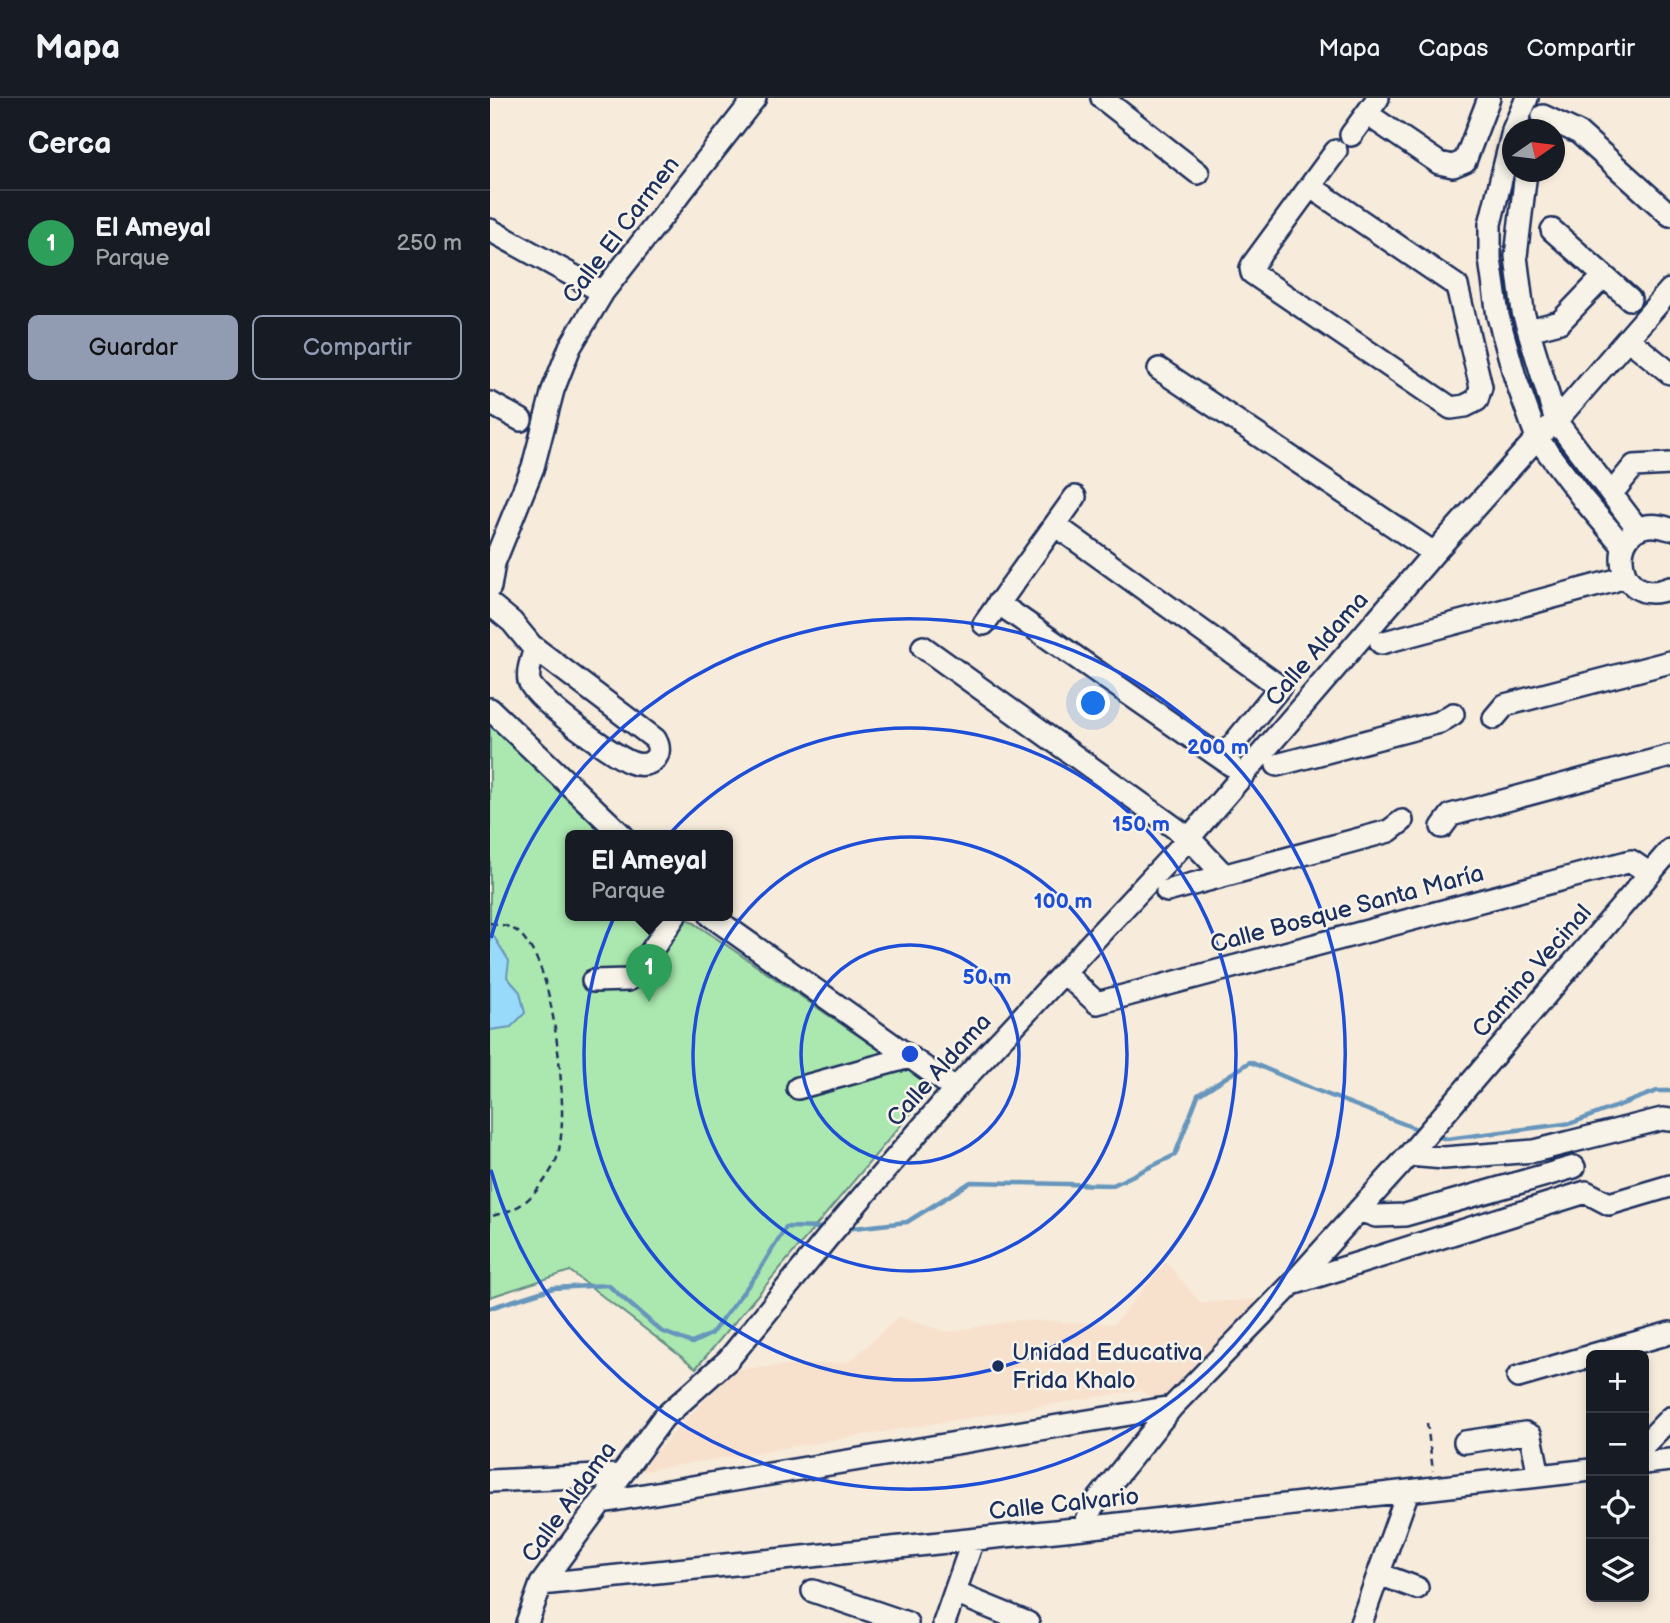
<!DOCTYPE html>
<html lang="es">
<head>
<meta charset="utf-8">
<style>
	:root { --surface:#171b24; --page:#242831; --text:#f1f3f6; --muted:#9ea1a6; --line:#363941; --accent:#919bb2 }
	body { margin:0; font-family:"Balsamiq Sans",sans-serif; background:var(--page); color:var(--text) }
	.controls { position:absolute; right:21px; bottom:21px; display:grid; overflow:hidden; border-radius:10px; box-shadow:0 4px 10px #0003 }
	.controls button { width:63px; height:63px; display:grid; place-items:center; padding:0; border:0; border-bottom:2px solid var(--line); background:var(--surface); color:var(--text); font:35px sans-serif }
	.compass { position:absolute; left:1012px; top:21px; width:63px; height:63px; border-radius:50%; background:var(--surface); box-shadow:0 4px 10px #0003; rotate:76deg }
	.you { position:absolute; left:604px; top:606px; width:24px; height:24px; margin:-18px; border:5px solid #fff; border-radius:50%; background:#1a73e8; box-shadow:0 0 0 10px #1a73e833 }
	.badge { display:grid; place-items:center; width:46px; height:46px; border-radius:50%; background:var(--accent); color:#fff; font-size:23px; font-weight:700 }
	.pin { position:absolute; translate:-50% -58px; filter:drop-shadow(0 2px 4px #0008) }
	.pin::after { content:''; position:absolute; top:37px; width:24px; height:21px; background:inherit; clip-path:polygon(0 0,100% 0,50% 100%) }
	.popup { position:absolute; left:75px; top:732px; width:168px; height:91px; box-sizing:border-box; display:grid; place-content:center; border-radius:10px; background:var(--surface); filter:drop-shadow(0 2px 5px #0005); font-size:23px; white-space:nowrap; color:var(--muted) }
	.popup b { font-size:26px; color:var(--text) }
	.popup::after { content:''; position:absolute; left:50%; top:100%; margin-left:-14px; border:14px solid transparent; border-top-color:var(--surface) }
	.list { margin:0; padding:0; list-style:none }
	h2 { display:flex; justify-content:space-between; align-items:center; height:91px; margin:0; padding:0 28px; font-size:30px }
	h2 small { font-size:23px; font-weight:400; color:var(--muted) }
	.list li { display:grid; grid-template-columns:46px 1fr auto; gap:21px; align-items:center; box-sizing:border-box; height:105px; padding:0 28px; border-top:2px solid var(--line) }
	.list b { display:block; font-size:26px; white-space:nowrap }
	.list p { margin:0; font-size:23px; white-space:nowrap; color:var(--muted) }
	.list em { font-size:23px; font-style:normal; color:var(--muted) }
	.actions { display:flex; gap:14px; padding:21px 28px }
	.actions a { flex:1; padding:16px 0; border:2px solid var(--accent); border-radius:10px; text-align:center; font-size:24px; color:var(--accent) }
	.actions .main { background:var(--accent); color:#111 }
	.icon { flex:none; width:38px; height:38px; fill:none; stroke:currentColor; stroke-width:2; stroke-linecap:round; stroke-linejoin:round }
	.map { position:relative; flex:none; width:1180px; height:1525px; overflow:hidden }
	header { display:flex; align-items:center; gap:42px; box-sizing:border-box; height:98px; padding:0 35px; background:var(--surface); border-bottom:2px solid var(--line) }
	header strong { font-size:33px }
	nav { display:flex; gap:38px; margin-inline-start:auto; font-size:24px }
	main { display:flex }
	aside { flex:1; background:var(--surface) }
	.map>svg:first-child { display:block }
	.built { fill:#f8e1cc }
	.green { fill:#abe8af; stroke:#638c86; stroke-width:2 }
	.water { fill:#98dafa; stroke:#6696bc; stroke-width:2 }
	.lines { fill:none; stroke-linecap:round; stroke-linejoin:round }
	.stream { stroke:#6696bc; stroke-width:4.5 }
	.minor-casing { stroke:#1b2f5e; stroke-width:26 }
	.path { stroke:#1b2f5e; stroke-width:2.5; stroke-dasharray:7 5; stroke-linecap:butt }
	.minor { stroke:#f7f3e8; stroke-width:21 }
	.ring { fill:none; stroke:#1d4ed8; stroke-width:3.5 }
	.poi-dot { fill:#1b2f5e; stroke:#f7f3e8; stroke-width:2.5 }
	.labels { text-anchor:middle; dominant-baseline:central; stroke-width:5; stroke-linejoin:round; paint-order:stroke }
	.street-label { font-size:24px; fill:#1b2f5e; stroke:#f7f3e8 }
	.poi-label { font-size:24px; fill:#1b2f5e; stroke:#f7f3e8; text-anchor:start }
	.centre { fill:#1d4ed8; stroke:#f7f3e8; stroke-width:3.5 }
	.ring-label { font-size:21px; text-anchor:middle; font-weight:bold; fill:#1d4ed8; stroke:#f7f3e8; stroke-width:5; stroke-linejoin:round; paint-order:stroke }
</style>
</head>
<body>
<header>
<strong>Mapa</strong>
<nav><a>Mapa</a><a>Capas</a><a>Compartir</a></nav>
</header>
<main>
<aside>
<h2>Cerca<small></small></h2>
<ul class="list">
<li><span class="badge" style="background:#2e9e5b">1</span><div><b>El Ameyal</b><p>Parque</p></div><em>250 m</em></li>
</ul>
<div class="actions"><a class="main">Guardar</a><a>Compartir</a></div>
</aside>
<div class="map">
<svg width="1180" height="1525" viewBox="0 0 1180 1525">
	<rect width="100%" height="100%" fill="#f7ebdb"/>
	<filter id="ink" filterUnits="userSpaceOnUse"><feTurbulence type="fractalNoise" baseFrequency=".0143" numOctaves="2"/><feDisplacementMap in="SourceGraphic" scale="14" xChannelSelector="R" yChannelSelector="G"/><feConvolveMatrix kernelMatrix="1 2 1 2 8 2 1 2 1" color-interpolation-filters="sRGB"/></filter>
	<g filter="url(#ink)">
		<path class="built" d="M676 1164 711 1205 770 1201 692 1296 665 1302 650 1292 147 1374 244 1271 359 1264 408 1219 458 1234 527 1222 624 1226Z"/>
		<path class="green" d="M0 620 115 738H80V818H194L443 989 206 1270 80 1173 0 1199Z"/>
		<path class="water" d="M3 837 19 863 17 879 30 894 35 915 21 929 0 932V839Z"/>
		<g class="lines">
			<path class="stream" d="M944 1037 957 1041 1082 1025 1167 993H1180
				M355 1131 417 1124 481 1084 623 1087 685 1057 708 997 760 964 823 991 932 1033
				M0 1210 63 1190 118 1187 171 1233 202 1245 221 1236 267 1176 296 1129 336 1130"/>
			<defs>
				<path id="minor" d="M612 0 708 75
					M877 16 949 65 963 68 975 63 999 0
					M1053 18 1089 35 1180 117
					M1023 32 1037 0
					M1023 33 1000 126V161L1008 218 1025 279 1047 340 1093 401 1133 448
					M861 37 888 0
					M1036 74 1026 158 1033 214 1066 323 1148 431
					M821 89 967 188 991 289 987 302 975 308 961 310 762 175 761 170 763 166 846 53
					M0 132 113 194
					M1062 132 1140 201
					M1039 232 1070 224 1114 178
					M1138 241 1180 275
					M669 271 944 455
					M0 305 31 322
					M1122 395 1144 368 1180 366
					M565 427 790 589 732 660
					M1180 431C1114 408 1118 515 1180 490
					M0 489 4 465 43 369 63 292 80 249 113 194 265 0
					M508 505 741 667
					M0 506 22 524 41 547 165 641C176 659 158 672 140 664 122 657 42 599 39 583 37 572 42 561 45 550
					M494 526 585 399
					M891 545 1123 483 1135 478
					M433 549 699 740 734 777
					M0 611 133 738
					M1004 620 1015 607 1180 564
					M787 667 950 624 963 616
					M952 729 961 717 1180 658
					M677 793 899 733 912 723
					M221 818 465 991
					M574 875 607 905 1141 763 1160 776
					M103 883 138 882 145 877 185 818
					M308 990 420 959
					M919 1057 954 1060 1044 1053 1172 1021 1180 1022
					M869 1112 886 1118 915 1117 1084 1069
					M802 1186 919 1057 1180 752
					M1102 1257 1180 1235
					M1028 1279 1101 1258
					M975 1344 1035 1335 1041 1338 1049 1378
					M1154 1347 1180 1320
					M1154 1365 1180 1362
					M0 1383 131 1377
					M112 1404 682 1309
					M594 1430 602 1409 682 1309 802 1186 1096 1094 1119 1106 1180 1088
					M889 1476 927 1490
					M51 1486 594 1430 1101 1372
					M323 1493 417 1525
					M465 1495 538 1525
					M37 1525 51 1486 173 1320 238 1262 338 1139 465 991 699 740 944 455 1047 340 1066 323 1180 192
					M454 1525 483 1442
					M871 1525 918 1393"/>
			</defs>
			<use href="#minor" class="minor-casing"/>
			<path class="path" d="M0 825C13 827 24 828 33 839 42 850 49 864 53 877 66 913 82 1034 64 1067 56 1082 41 1103 25 1110 18 1114 8 1116 0 1119
				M937 1325 943 1373"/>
			<use href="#minor" class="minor"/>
		</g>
	</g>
	<g class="ring">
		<circle cx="420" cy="956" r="109"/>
		<circle cx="420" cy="956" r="217"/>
		<circle cx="420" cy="956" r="326"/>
		<path d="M1 840A435 435 0 1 1 1 1072"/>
	</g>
	<circle class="poi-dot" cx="508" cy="1268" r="7"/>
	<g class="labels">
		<g class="street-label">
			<text transform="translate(131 132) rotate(-53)">Calle El Carmen</text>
			<text transform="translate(827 551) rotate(-49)">Calle Aldama</text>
			<text transform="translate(857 811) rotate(-15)">Calle Bosque Santa María</text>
			<text transform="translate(1042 873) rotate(-49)">Camino Vecinal</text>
			<text transform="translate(449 972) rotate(-48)">Calle Aldama</text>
			<text transform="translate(79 1404) rotate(-54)">Calle Aldama</text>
			<text transform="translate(574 1406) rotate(-6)">Calle Calvario</text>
		</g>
		<g class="poi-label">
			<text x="522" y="1254">Unidad Educativa<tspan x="522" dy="28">Frida Khalo</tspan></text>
		</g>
	</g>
	<circle cx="420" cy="956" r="10" class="centre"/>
	<g class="ring-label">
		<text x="728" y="656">200 m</text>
		<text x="651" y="733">150 m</text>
		<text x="573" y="810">100 m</text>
		<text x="497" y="886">50 m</text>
	</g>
</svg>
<div class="controls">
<button>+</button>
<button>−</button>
<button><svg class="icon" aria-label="locate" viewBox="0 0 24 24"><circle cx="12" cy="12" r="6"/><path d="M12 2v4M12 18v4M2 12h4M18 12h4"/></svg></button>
<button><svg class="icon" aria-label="layers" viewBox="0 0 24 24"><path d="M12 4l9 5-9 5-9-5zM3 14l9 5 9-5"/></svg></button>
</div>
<svg class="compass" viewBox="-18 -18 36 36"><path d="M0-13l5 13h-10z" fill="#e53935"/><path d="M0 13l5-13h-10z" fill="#9ea1a6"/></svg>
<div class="you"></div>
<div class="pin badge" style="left:159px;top:904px;background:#2e9e5b">1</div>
<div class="popup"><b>El Ameyal</b>Parque</div>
</div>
</main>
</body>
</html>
